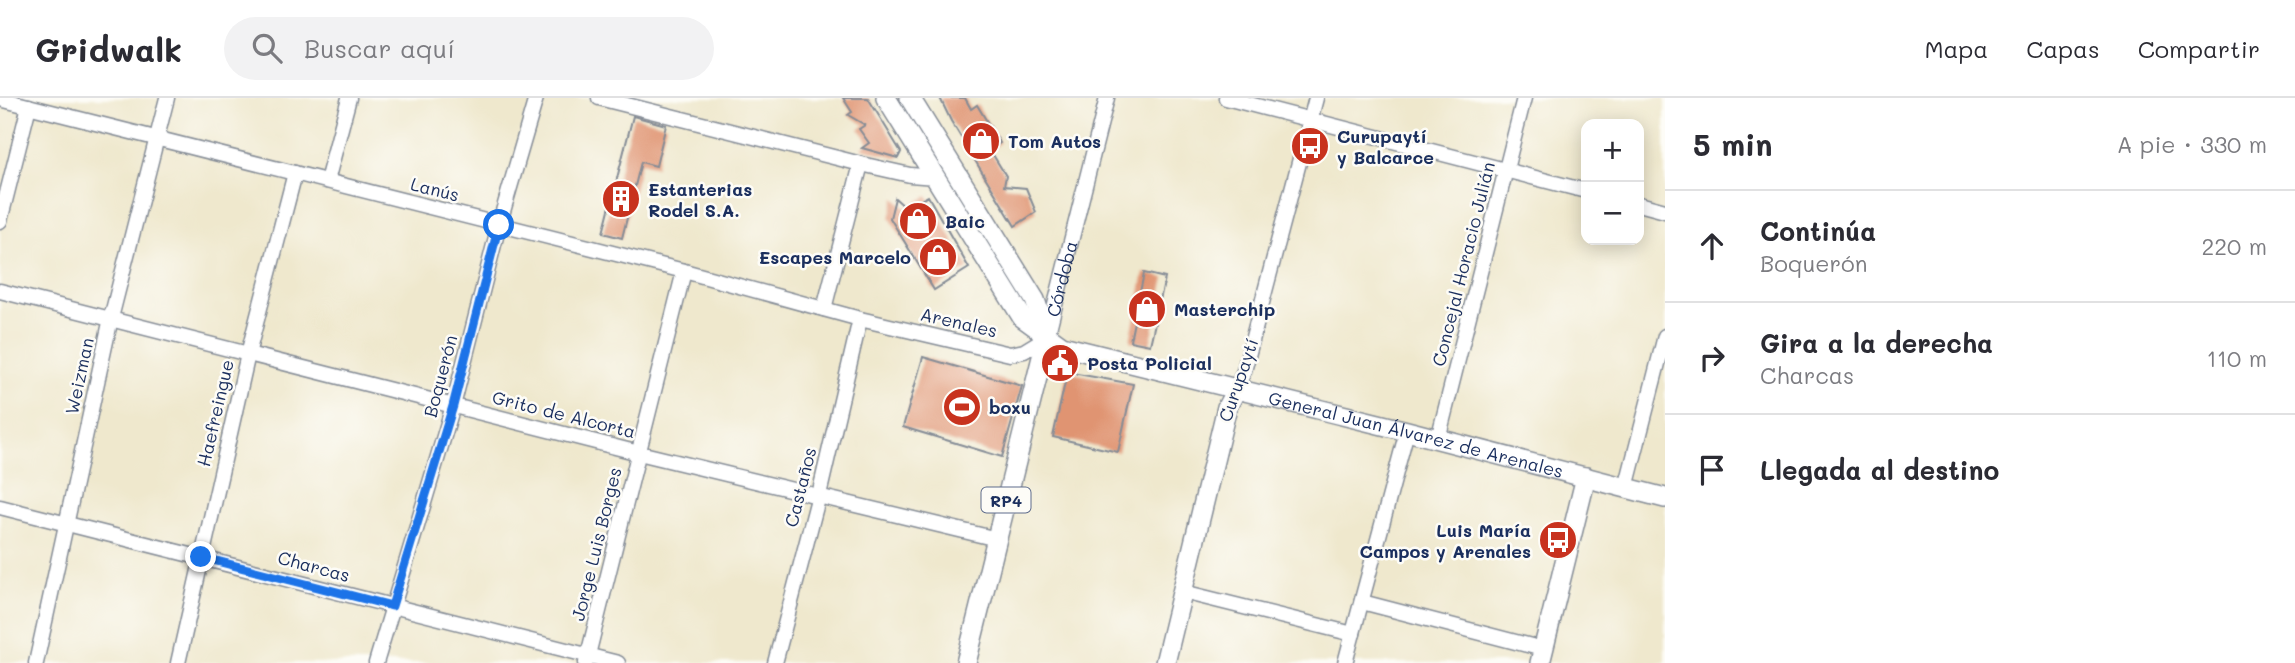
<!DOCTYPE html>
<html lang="es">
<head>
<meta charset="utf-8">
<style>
	:root { --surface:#fff; --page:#f2f2f3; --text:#2b2b33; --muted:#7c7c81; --line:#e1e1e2 }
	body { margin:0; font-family:Mali,sans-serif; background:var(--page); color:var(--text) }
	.controls { position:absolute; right:21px; top:21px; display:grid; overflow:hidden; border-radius:14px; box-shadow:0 4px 18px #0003 }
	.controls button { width:63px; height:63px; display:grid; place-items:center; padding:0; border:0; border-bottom:2px solid var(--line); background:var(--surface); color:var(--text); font:35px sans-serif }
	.stop { position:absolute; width:21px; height:21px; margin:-16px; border:5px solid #1a73e8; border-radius:50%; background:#fff }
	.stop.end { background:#1a73e8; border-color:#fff; box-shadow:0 2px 7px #0008 }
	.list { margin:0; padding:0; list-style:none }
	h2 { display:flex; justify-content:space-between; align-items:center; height:91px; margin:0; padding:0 28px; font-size:30px }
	h2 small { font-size:23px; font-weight:400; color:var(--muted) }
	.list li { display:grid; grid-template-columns:46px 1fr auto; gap:21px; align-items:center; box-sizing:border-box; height:112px; padding:0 28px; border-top:2px solid var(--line) }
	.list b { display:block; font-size:26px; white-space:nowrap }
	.list p { margin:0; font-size:23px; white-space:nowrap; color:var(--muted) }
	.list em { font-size:23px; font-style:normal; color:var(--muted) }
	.icon { flex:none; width:38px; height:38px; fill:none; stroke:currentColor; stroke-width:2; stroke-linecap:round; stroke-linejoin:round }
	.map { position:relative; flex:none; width:1665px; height:565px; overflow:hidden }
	header { display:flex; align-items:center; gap:42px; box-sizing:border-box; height:98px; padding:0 35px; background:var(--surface); border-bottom:2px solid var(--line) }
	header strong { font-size:33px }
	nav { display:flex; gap:38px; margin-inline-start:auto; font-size:24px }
	.search { width:490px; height:63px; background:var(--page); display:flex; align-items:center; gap:18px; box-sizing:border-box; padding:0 24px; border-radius:38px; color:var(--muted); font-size:26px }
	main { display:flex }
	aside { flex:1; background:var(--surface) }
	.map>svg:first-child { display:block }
	.building { fill:#e09472 }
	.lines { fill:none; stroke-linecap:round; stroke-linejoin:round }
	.minor-casing { stroke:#858c96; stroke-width:17 }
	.major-casing { stroke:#858c96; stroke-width:22 }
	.minor { stroke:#fff; stroke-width:14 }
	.major { stroke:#fff; stroke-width:19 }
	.route { stroke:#1a73e8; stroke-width:9 }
	.labels { text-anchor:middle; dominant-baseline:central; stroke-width:5; stroke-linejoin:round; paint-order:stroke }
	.shield { fill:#fdfcf7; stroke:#5f6c8c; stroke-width:2 }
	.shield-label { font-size:16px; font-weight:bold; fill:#1b2f5e }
	.poi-label { font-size:18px; font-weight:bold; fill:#1b2f5e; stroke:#fdfcf7; text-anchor:start }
	.street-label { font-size:18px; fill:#1b2f5e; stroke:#fdfcf7 }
</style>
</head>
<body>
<header>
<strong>Gridwalk</strong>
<div class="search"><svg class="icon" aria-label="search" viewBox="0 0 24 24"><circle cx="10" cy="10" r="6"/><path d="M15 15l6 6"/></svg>Buscar aquí</div>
<nav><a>Mapa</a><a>Capas</a><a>Compartir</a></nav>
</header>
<main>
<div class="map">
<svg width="1665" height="565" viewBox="0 0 1665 565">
	<rect width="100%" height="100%" fill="#fdfcf7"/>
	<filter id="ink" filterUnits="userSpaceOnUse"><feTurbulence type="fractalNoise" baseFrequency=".0143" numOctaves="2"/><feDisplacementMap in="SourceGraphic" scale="14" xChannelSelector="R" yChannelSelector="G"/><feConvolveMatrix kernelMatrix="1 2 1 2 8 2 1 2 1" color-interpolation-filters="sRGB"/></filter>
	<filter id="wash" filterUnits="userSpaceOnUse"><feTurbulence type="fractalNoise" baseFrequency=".00686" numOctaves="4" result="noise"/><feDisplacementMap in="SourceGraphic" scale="28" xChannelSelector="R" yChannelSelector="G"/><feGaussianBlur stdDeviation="1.57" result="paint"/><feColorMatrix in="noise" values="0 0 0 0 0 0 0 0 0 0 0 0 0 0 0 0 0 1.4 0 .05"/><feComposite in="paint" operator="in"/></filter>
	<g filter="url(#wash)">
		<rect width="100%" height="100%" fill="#efe8cd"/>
		<g id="blocks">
			<path class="building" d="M843 0H868L901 54 898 60 862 50 869 45 859 31 865 27 848 17 852 14Z
				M940 0H965L971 11 977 7 1000 45 990 52 1006 78 1004 88 1026 90 1036 114 1015 128 951 23Z
				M633 18 666 27 656 68 641 64 622 140 603 135Z
				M928 98 969 170 934 192 890 120 895 100 906 110Z
				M1144 175 1165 180 1150 247 1130 243Z
				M923 259 1022 288 1002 359 903 329Z
				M1072 275 1133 286 1118 354 1053 339 1066 280Z"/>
		</g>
	</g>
	<g filter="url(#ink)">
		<use href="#blocks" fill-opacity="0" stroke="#858c96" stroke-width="2"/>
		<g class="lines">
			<defs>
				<g id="minor">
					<path d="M599 0 861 66 910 77 935 79"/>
					<path d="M1226 0 1586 93"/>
					<path id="s1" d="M0 1 684 173 860 221 1010 256 1024 253 1047 239 1107 0"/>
					<path d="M327 83 349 0"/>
					<path d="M1639 106 1665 113"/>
					<path d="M0 123 29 8"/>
					<path d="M0 193 639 355 997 441"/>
					<path d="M824 211 861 66"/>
					<path d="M1237 290 1244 273 1316 0"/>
					<path d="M1438 341 1524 0"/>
					<path d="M1626 390 1665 238"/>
					<path d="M0 409 618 565"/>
					<path d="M1183 494 1353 536"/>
					<path d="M1362 504 1543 551"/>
					<path d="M36 565 111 220 167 0"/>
					<path d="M178 565 248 256 295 75"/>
					<path d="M376 565 453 308 499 127 536 0"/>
					<path d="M586 565 684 173"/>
					<path d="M775 565 819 397 860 221"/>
					<path d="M1345 565 1407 333"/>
				</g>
				<g id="major">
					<path id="s2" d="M886 0 1022 219 1062 248 1407 333 1665 400"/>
					<path d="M910 0 1035 202 1047 238"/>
					<path d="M966 565 1047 239"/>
					<path d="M1165 565 1227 309 1237 290"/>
					<path d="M1540 565 1586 379"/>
				</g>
			</defs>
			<use href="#minor" class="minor-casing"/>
			<use href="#major" class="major-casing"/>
			<use href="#minor" class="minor"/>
			<use href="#major" class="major"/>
		</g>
	</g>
	<g class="lines" filter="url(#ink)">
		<path class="route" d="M201 459 392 508 453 308 499 127"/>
	</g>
	<defs>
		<symbol id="shop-disc" viewBox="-11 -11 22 22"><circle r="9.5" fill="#c8321e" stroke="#fdfcf7"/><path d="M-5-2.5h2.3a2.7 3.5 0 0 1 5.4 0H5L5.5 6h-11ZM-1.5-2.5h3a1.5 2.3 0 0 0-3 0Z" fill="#fff"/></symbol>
		<symbol id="bus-disc" viewBox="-11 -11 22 22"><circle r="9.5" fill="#c8321e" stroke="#fdfcf7"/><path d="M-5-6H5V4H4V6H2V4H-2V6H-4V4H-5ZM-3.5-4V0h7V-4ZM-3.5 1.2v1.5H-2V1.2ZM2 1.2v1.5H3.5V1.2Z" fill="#fff"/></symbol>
		<symbol id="building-disc" viewBox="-11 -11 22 22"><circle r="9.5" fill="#c8321e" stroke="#fdfcf7"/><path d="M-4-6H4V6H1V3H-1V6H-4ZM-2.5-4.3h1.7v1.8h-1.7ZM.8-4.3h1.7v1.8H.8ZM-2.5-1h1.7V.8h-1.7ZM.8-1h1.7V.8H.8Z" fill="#fff"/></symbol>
		<symbol id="civic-disc" viewBox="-11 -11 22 22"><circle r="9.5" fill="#c8321e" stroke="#fdfcf7"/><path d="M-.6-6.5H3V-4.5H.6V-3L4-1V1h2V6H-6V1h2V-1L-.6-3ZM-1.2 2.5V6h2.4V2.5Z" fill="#fff"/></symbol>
		<symbol id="stadium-disc" viewBox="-11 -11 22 22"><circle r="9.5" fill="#c8321e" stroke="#fdfcf7"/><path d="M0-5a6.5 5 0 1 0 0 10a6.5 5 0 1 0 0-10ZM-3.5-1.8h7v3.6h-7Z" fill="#fff"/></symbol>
	</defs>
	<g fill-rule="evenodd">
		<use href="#shop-disc" x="959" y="21" width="44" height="44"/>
		<use href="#bus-disc" x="1288" y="26" width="44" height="44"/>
		<use href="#building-disc" x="599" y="79" width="44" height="44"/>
		<use href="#shop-disc" x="896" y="101" width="44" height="44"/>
		<use href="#shop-disc" x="916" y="137" width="44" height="44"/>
		<use href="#shop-disc" x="1125" y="189" width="44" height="44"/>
		<use href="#civic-disc" x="1038" y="243" width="44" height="44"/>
		<use href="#stadium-disc" x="940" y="287" width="44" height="44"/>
		<use href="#bus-disc" x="1536" y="420" width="44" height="44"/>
	</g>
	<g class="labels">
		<rect class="shield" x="981.5" y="389.5" width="49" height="25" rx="5"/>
		<g class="shield-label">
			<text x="1006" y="402">RP4</text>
		</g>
		<g class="poi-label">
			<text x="1337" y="38">Curupaytí<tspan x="1337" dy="21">y Balcarce</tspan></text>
			<text x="1008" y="43">Tom Autos</text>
			<text x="648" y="91">Estanterias<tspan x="648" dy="21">Rodel S.A.</tspan></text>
			<text x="945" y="123">Baic</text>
			<text x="911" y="159" text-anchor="end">Escapes Marcelo</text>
			<text x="1174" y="211">Masterchip</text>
			<text x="1087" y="265">Posta Policial</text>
			<text x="989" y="309">boxu</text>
			<text x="1531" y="432" text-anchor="end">Luis María<tspan x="1531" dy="21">Campos y Arenales</tspan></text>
		</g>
		<g class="street-label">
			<text transform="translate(435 91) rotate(14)">Lanús</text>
			<text transform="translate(1463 166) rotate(-76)">Concejal Horacio Julián</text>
			<text stroke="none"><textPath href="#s1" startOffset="1143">Córdoba</textPath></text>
			<text transform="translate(959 224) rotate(13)">Arenales</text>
			<text transform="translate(79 278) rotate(-78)">Weizman</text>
			<text transform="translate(440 278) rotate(-75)">Boquerón</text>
			<text transform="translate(1238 282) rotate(-71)">Curupaytí</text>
			<text transform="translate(215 315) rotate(-77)">Haefreingue</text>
			<text transform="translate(564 316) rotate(14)">Grito de Alcorta</text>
			<text stroke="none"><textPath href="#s2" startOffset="672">General Juan Álvarez de Arenales</textPath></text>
			<text transform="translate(800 389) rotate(-76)">Castaños</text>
			<text transform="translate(596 446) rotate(-76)">Jorge Luis Borges</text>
			<text transform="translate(314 468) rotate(15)">Charcas</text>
		</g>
	</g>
</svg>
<div class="controls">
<button>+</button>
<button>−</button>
</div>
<div class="stop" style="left:499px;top:127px"></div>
<div class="stop end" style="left:201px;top:459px"></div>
</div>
<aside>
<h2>5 min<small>A pie · 330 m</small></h2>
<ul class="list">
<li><svg class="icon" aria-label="ahead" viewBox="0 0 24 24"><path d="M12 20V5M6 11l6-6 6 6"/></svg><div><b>Continúa</b><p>Boquerón</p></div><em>220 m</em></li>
<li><svg class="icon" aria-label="right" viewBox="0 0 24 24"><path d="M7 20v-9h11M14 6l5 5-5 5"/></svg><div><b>Gira a la derecha</b><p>Charcas</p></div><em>110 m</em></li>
<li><svg class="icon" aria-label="arrive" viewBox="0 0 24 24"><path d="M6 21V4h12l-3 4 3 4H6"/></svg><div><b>Llegada al destino</b></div></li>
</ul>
</aside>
</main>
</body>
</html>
